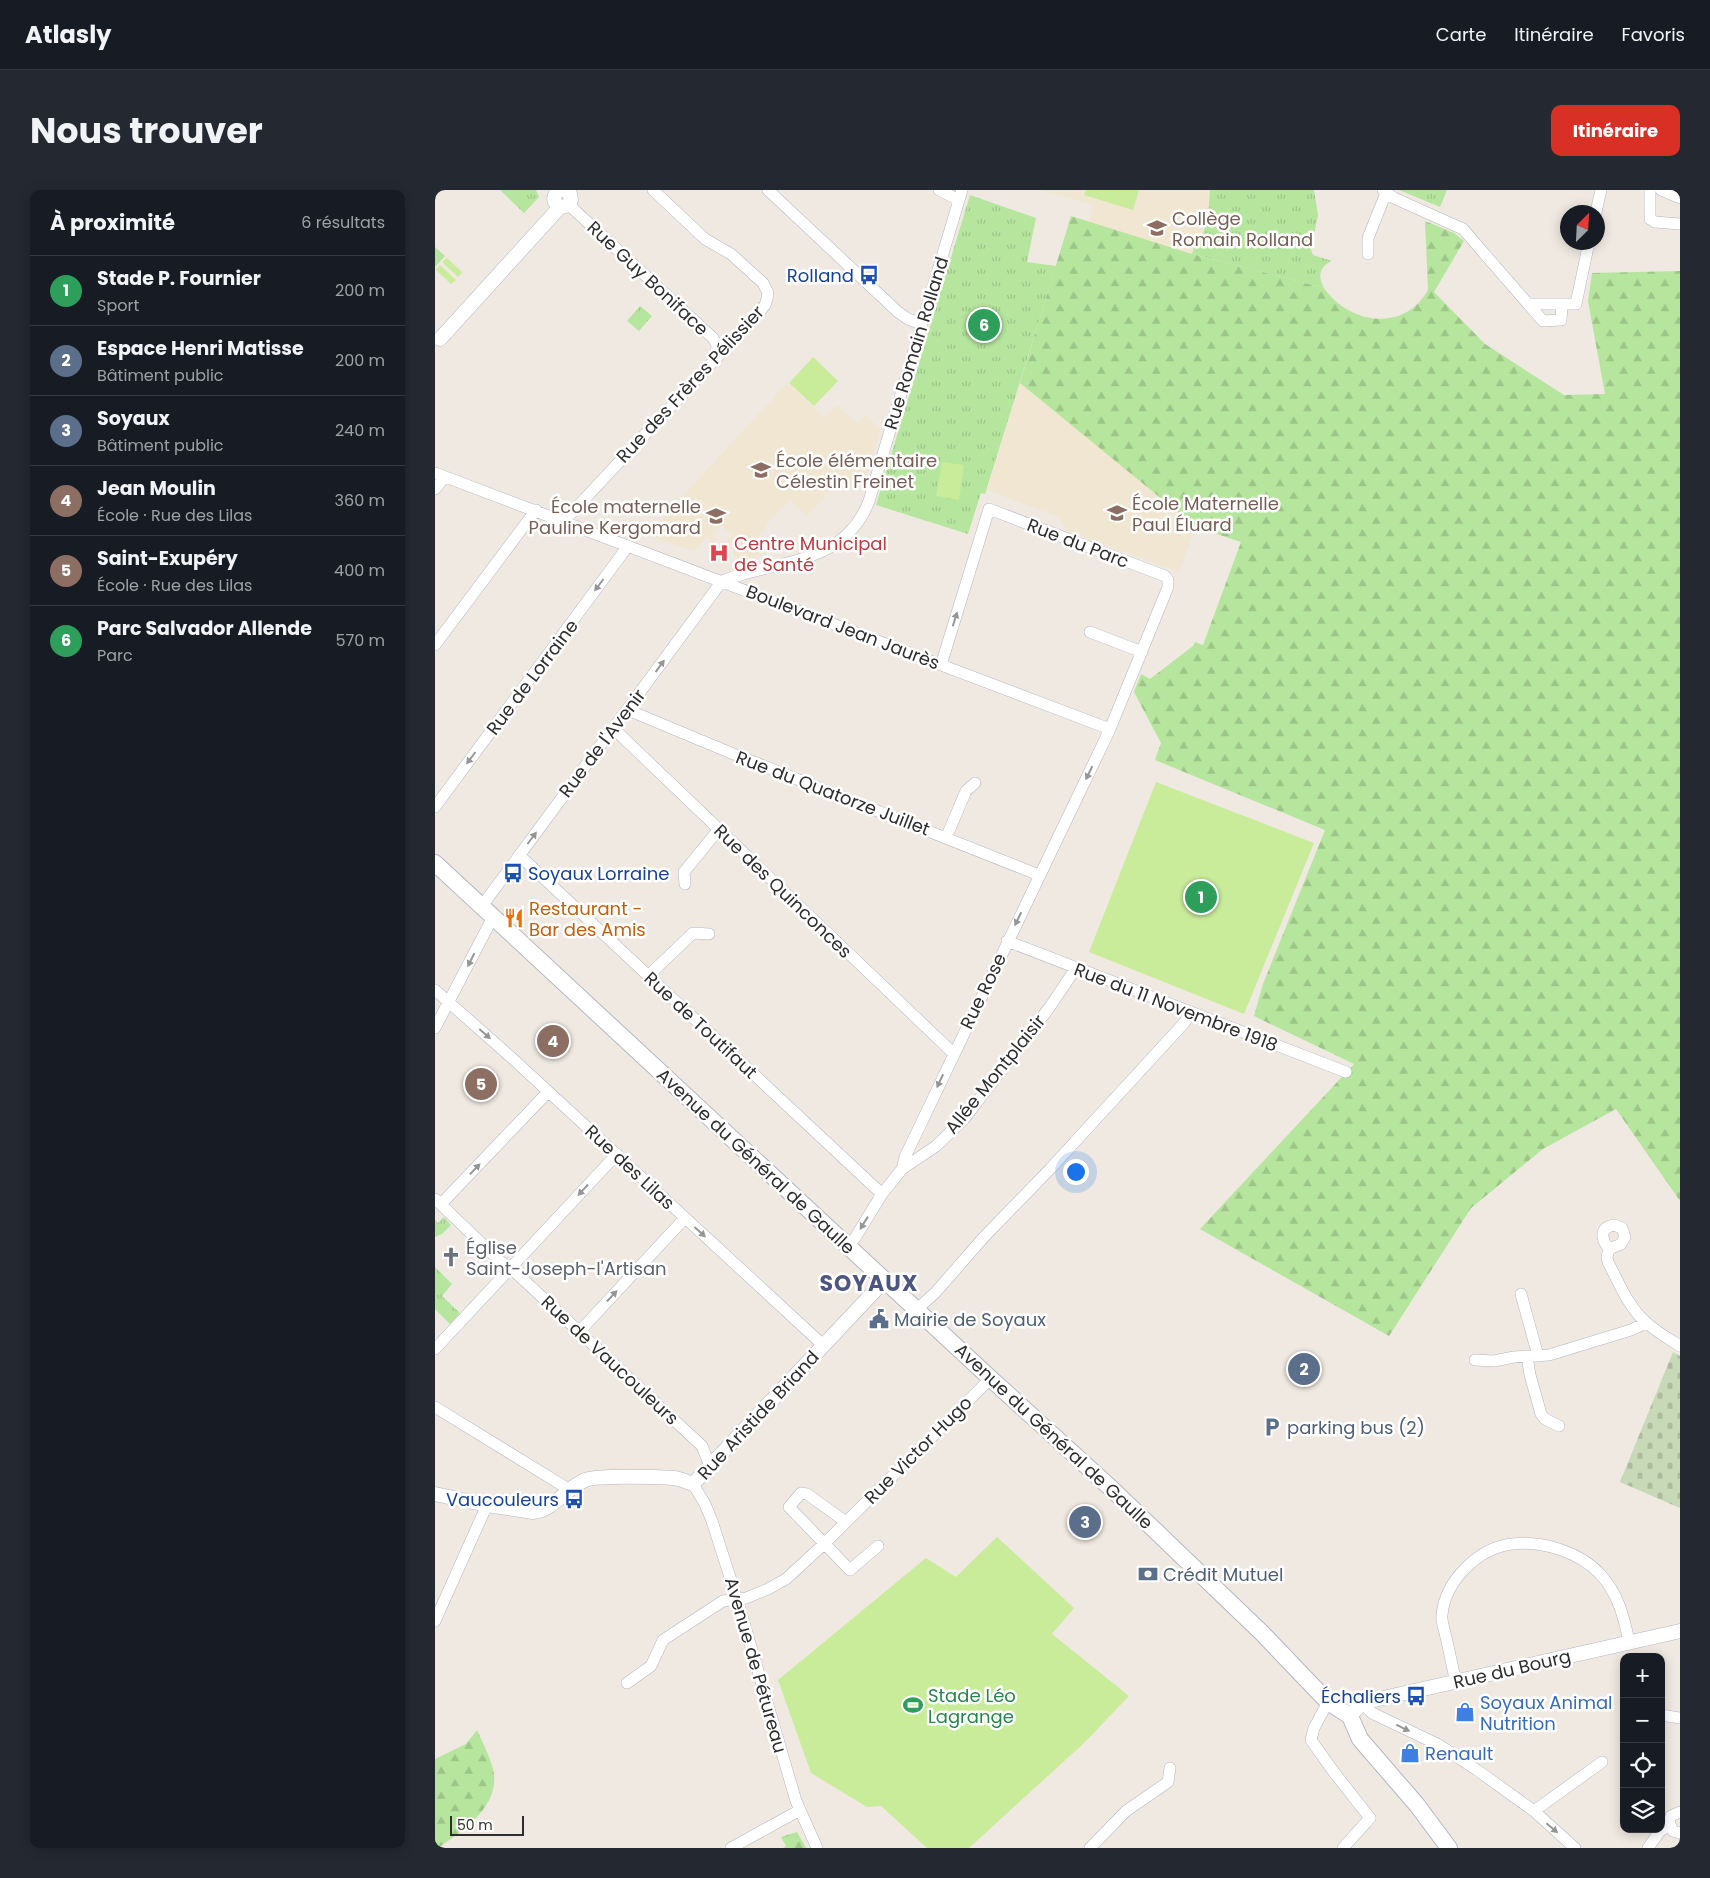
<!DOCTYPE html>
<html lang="fr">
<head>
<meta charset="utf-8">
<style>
	:root { --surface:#171b24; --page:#242831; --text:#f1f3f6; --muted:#9ea1a6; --line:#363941; --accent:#d93025 }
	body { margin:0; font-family:Poppins,sans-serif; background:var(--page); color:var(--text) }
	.controls { position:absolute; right:15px; bottom:15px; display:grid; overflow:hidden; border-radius:10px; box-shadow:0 2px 12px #0003 }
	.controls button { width:45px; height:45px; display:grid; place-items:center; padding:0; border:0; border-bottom:1px solid var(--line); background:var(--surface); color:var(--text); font:25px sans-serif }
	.compass { position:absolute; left:1125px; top:15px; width:45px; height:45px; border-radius:50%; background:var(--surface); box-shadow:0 2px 12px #0003; rotate:24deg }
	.scale { position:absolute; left:15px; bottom:12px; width:74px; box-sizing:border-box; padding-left:5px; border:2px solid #2e2e2e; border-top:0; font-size:14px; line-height:18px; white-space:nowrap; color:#2e2e2e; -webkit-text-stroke:4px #fff; paint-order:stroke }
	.you { position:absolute; left:640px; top:981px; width:18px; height:18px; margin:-12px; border:4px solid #fff; border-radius:50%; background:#1a73e8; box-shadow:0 0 0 8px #1a73e833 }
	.badge { display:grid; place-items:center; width:32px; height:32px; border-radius:50%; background:var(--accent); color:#fff; font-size:16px; font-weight:700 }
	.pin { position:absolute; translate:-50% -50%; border:2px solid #fff; box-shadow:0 1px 5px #0006 }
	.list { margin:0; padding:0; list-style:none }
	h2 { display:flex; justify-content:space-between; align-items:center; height:65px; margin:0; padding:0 20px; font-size:21px }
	h2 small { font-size:16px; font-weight:400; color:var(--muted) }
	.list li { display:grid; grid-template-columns:32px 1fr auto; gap:15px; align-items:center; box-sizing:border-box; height:70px; padding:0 20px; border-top:1px solid var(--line) }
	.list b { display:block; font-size:19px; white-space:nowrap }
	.list p { margin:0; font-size:16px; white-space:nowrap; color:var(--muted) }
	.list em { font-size:16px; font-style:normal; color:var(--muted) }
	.icon { flex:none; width:28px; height:28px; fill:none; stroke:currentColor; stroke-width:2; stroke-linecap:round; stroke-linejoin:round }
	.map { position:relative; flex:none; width:1245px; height:1658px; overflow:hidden; border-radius:10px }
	header { display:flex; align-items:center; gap:30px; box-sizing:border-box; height:70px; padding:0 25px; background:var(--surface); border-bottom:1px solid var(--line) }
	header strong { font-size:24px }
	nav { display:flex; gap:28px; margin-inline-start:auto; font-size:18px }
	.intro { display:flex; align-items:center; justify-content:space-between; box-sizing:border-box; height:120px; padding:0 30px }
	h1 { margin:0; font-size:35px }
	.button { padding:12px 22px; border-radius:10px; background:var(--accent); color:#fff; font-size:18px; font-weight:700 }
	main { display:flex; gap:30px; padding:0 30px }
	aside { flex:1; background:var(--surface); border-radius:10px; box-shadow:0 2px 12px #0003 }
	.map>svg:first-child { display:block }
	.education { fill:#f0e6d1 }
	.grass { fill:url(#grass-tufts) }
	.forest { fill:url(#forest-firs) }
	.cemetery { fill:url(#cemetery-stones) }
	.pitch { fill:#c9ec9a }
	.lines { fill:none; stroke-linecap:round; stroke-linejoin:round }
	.minor-casing { stroke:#b4b7c1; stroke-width:12 }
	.tertiary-casing { stroke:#b4b7c1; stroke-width:15 }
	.secondary-casing { stroke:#b4b7c1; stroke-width:18 }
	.minor { stroke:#fff; stroke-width:11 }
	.tertiary { stroke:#fff; stroke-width:14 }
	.secondary { stroke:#fff; stroke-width:16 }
	.oneway { fill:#969696 }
	.labels { text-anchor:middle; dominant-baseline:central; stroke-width:5; stroke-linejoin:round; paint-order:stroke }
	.education-label { font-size:18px; fill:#785e54; stroke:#fff; text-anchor:start }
	.transit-label { font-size:18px; fill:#164399; stroke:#fff; text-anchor:end }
	.street-label { font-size:18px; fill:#2e2e2e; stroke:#fff }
	.health-label { font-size:18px; fill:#be3a42; stroke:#fff; text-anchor:start }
	.food-label { font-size:18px; fill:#c56008; stroke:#fff; text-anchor:start }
	.worship-label { font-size:18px; fill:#5b616d; stroke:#fff; text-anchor:start }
	.service-label { font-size:18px; fill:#4e5e75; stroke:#fff; text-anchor:start }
	.leisure-label { font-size:18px; fill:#27864d; stroke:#fff; text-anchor:start }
	.shop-label { font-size:18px; fill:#366cbe; stroke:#fff; text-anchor:start }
	.district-label { font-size:22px; font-weight:bold; letter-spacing:1px; fill:#4d5680; stroke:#fff }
</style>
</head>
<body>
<header>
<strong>Atlasly</strong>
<nav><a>Carte</a><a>Itinéraire</a><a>Favoris</a></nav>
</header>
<div class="intro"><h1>Nous trouver</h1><a class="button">Itinéraire</a></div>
<main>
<aside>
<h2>À proximité<small>6 résultats</small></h2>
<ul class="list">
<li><span class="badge" style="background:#2e9e5b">1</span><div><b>Stade P. Fournier</b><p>Sport</p></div><em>200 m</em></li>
<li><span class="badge" style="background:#5c6f8a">2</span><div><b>Espace Henri Matisse</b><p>Bâtiment public</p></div><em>200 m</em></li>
<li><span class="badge" style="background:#5c6f8a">3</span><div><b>Soyaux</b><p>Bâtiment public</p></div><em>240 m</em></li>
<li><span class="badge" style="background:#8d6e63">4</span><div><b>Jean Moulin</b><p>École · Rue des Lilas</p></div><em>360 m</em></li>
<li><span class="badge" style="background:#8d6e63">5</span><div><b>Saint-Exupéry</b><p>École · Rue des Lilas</p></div><em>400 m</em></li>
<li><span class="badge" style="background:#2e9e5b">6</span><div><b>Parc Salvador Allende</b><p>Parc</p></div><em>570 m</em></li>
</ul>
</aside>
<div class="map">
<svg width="1245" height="1658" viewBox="0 0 1245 1658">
	<defs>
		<pattern id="grass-tufts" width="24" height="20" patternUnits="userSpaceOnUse" patternTransform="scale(1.25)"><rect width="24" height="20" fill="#b6e59e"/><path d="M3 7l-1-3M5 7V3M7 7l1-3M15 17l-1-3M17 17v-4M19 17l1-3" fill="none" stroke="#9dc588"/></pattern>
		<pattern id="forest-firs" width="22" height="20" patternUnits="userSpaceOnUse" patternTransform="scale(1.25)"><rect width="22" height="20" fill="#b6e59e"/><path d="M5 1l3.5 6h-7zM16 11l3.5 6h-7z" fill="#9dc588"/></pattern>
		<pattern id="cemetery-stones" width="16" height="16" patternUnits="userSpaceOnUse" patternTransform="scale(1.25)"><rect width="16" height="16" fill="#c8d9b8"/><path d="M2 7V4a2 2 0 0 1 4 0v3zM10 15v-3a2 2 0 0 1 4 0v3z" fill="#acbb9e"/></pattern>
	</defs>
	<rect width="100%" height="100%" fill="#efe9e1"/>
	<path class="education" d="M606 0H775V2L773 26 768 45H763L757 64 654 32 659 15Z
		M352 193 390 228 402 215 423 234 431 225 442 236 446 238 433 282 416 300 405 290 372 326 355 310 331 334 332 336 323 347 338 361 303 374 293 350 297 345 286 335 277 345 282 350 279 353 272 347 259 361 212 345Z
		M585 193 761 337 744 382 634 342 624 327 552 300Z"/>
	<path class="grass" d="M65 0H101L104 7 89 23Z
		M775 0H879L883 25 876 60 878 65 897 71C885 76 882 86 889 98L757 64 763 45H768L773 26Z
		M964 0H1012L1005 17Z
		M535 5 601 28 592 72 621 76 550 304 546 303 533 344 441 315Z
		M0 57 10 66 0 77Z
		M205 116 217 126 204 141 192 131Z
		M9 1027 16 1035 7 1044 0 1047V1030L3 1033Z
		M0 1077 17 1094 7 1106 25 1123 15 1134 0 1119Z"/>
	<path class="forest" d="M636 26 757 64 889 98C914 134 969 143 993 100L990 31 1019 43 1029 51 999 102 1050 154 1129 205 1170 204 1153 111 1157 83 1245 81V1011L1181 919 1108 959 1036 1018 954 1146 765 1039 919 874 819 826 828 794 890 640 720 570 726 553 699 502 706 484 715 489 758 456 760 452 768 455 806 352 761 337 585 193Z
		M42 1540C47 1551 58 1573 59 1584 63 1618 27 1641 3 1658H0V1569L31 1554Z
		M362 1642 371 1658H349L351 1656 346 1647Z"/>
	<path class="cemetery" d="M1238 1162 1245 1166V1318L1185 1292Z"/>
	<path class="pitch" d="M651 0H704L698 20 649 5Z
		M12 68 27 82 23 87 7 72Z
		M5 75 21 90 16 94 1 80Z
		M378 167 403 191 379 216 354 193Z
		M507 272 529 275 524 310 501 306Z
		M721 592 879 653 809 824 654 762Z
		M562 1347 639 1418 617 1444 694 1506 649 1553 534 1658H492L446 1616 432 1617 376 1583 343 1490 491 1368 521 1387Z"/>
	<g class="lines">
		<defs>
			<path id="minor" d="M333 0 463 122 473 129 487 134
				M504 0 524 10
				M948 0 959 8 1028 39 1093 114H1141L1154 52
				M1215 0V29L1220 32 1245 34
				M1226 0 1245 8
				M134 15 278 148 282 155 281 166
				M1161 22 1166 0
				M933 64V48L951 3
				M1093 114 1108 131 1126 130 1127 114
				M0 283 675 539
				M0 299 10 287
				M128 332 318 129 330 115 332 109 333 103 328 93 296 64 270 49 218 0
				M287 391C301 386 314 382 328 379 374 368 415 360 434 311L527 0
				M655 442 707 462
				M0 455 101 320
				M193 520 296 563 604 685
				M179 539 518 863
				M0 617 193 356
				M511 648 531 601 540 593
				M84 665 447 1004
				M250 694 249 682 284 639
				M47 716 287 391
				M572 751 911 882
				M213 786 258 743 274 744
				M0 800 78 869 388 1155
				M0 838 58 727
				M467 979 501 956 529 929 614 818 641 778
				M0 1009 65 1071 79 1081 267 1256 275 1276
				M6 1014 113 902
				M1179 1035 1187 1038 1190 1047 1186 1054 1174 1059C1166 1049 1164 1038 1179 1035Z
				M412 1056 420 1048 447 1004 467 979 470 967 675 539 733 397V390L730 386 554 319 506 475
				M1174 1059 1172 1067 1173 1072C1184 1093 1194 1119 1213 1134 1222 1142 1234 1149 1245 1156
				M1086 1104 1103 1166
				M481 1120 500 1103 549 1047 615 979 750 832 754 823
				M144 1142 250 1028
				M0 1159 182 964
				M1092 1166 1095 1185 1106 1224 1110 1229 1124 1236
				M1040 1170 1059 1171 1079 1167 1114 1165 1196 1140 1211 1133
				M0 1217 135 1300
				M258 1294 270 1314 277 1331 302 1409 361 1611 382 1658
				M411 1332 372 1304 366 1303 354 1317 415 1380 443 1356
				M0 1431 52 1315
				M1021 1492C1017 1476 1014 1459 1010 1443 1009 1438 1006 1430 1007 1425 1010 1391 1043 1358 1077 1354 1106 1350 1145 1362 1165 1384 1183 1403 1189 1427 1194 1452
				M192 1493 216 1476 228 1450 288 1411 311 1408 333 1399 351 1389 389 1354 520 1224 550 1194 554 1187
				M893 1512 879 1538 876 1550 898 1581 935 1628 908 1658
				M927 1513 937 1523 1004 1555 1042 1580 1099 1621 1140 1658
				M1226 1525 1245 1528
				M1099 1621 1167 1572
				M1245 1622 1236 1626 1234 1632 1238 1641 1245 1643
				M296 1658 365 1620
				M655 1658 691 1621 733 1592 735 1578
				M1213 1658 1225 1641 1234 1636"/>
			<path id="tertiary" d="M125 0 121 3C117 10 120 15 127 17L134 15 136 10 135 4 130 0
				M5 149 125 17
				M0 1304 52 1315 98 1322C119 1320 131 1298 150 1290 162 1285 225 1287 239 1288 246 1289 252 1292 258 1294L450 1090
				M915 1526 927 1513 935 1511 1245 1441"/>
			<path id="secondary" d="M0 673 554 1187 679 1301 827 1443 893 1512 915 1526 925 1549 982 1615 1014 1658"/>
		</defs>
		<use href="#minor" class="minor-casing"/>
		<use href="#tertiary" class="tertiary-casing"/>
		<use href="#secondary" class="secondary-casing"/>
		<use href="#minor" class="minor"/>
		<use href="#tertiary" class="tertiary"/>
		<use href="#secondary" class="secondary"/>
	</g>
	<defs><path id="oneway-solid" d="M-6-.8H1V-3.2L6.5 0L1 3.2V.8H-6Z" transform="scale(1.25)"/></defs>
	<g class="oneway">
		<use href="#oneway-solid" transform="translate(164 395) rotate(127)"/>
		<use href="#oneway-solid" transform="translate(520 429) rotate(-73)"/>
		<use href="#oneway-solid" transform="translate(225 476) rotate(-54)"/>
		<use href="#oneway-solid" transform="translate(36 568) rotate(127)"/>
		<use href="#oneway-solid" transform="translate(654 583) rotate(116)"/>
		<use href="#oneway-solid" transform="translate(97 648) rotate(-53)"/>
		<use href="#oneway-solid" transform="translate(583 729) rotate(116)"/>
		<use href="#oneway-solid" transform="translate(36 770) rotate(117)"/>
		<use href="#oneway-solid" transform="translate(50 844) rotate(41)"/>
		<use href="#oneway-solid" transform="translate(505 891) rotate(115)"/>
		<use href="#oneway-solid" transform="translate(40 979) rotate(-46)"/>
		<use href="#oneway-solid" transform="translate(148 1000) rotate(133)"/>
		<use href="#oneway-solid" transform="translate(429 1033) rotate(122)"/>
		<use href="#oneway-solid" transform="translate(265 1042) rotate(42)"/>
		<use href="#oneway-solid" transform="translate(177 1106) rotate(-47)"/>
		<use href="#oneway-solid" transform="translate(968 1538) rotate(26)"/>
		<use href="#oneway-solid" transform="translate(1117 1638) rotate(40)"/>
	</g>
	<defs>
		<symbol id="school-bare" viewBox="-9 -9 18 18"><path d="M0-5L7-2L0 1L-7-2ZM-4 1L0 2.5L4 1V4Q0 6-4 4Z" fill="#8d6e63" stroke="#fff" stroke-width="2.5" paint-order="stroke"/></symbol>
		<symbol id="bus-bare" viewBox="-9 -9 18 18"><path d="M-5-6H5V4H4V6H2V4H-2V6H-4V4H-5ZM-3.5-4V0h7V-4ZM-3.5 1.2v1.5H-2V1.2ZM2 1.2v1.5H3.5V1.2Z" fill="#1a4fb4" stroke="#fff" stroke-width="2.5" paint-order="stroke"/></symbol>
		<symbol id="hospital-bare" viewBox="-9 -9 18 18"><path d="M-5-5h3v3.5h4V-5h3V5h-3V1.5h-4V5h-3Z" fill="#e0444e" stroke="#fff" stroke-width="2.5" paint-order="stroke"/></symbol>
		<symbol id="restaurant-bare" viewBox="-9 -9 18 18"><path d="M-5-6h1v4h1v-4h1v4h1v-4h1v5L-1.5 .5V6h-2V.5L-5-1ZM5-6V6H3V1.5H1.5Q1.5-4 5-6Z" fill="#e8710a" stroke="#fff" stroke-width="2.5" paint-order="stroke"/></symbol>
		<symbol id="church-bare" viewBox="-9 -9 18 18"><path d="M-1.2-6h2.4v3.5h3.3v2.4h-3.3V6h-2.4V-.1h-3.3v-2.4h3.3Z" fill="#6b7280" stroke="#fff" stroke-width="2.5" paint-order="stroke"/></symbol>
		<symbol id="civic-bare" viewBox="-9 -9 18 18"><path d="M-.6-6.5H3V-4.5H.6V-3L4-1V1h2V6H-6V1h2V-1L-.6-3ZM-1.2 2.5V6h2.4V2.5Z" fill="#5c6f8a" stroke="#fff" stroke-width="2.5" paint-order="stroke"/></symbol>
		<symbol id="parking-bare" viewBox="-9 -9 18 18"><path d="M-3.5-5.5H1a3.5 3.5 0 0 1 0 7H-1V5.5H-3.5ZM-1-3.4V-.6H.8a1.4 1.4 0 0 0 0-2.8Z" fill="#5c6f8a" stroke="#fff" stroke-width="2.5" paint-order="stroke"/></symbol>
		<symbol id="bank-bare" viewBox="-9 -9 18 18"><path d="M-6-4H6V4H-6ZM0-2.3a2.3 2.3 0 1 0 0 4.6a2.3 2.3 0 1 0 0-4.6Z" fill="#5c6f8a" stroke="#fff" stroke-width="2.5" paint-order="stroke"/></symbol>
		<symbol id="stadium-bare" viewBox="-9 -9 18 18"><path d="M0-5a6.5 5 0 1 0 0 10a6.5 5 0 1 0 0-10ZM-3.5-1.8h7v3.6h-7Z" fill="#2e9e5b" stroke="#fff" stroke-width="2.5" paint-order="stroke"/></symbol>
		<symbol id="shop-bare" viewBox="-9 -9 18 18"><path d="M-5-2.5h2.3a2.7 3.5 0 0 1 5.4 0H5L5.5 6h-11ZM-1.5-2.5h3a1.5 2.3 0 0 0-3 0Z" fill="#3f7fe0" stroke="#fff" stroke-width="2.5" paint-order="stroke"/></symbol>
	</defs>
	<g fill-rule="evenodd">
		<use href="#school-bare" x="708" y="24" width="28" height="28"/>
		<use href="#bus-bare" x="420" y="71" width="28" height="28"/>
		<use href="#school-bare" x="312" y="266" width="28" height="28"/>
		<use href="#school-bare" x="668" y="309" width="28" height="28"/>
		<use href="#school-bare" x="267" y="312" width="28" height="28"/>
		<use href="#hospital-bare" x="270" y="349" width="28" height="28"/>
		<use href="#bus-bare" x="64" y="669" width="28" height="28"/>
		<use href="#restaurant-bare" x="65" y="714" width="28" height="28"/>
		<use href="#church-bare" x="2" y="1053" width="28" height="28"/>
		<use href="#civic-bare" x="430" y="1115" width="28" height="28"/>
		<use href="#parking-bare" x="823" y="1223" width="28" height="28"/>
		<use href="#bus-bare" x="125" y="1295" width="28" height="28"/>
		<use href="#bank-bare" x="699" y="1370" width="28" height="28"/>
		<use href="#bus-bare" x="967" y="1492" width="28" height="28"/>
		<use href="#stadium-bare" x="464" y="1501" width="28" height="28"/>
		<use href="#shop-bare" x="1016" y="1508" width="28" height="28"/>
		<use href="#shop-bare" x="961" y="1549" width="28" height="28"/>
	</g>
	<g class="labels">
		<g class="education-label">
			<text x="737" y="28">Collège<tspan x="737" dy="21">Romain Rolland</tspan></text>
			<text x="341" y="270">École élémentaire<tspan x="341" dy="21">Célestin Freinet</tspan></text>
			<text x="697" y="313">École Maternelle<tspan x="697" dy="21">Paul Éluard</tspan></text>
			<text x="266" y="316" text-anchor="end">École maternelle<tspan x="266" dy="21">Pauline Kergomard</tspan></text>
		</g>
		<g class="transit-label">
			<text x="419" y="85">Rolland</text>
			<text x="93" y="683" text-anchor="start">Soyaux Lorraine</text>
			<text x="124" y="1309">Vaucouleurs</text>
			<text x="966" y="1506">Échaliers</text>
		</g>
		<g class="street-label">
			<text transform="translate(213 88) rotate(43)">Rue Guy Boniface</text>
			<text transform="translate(481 153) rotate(-73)">Rue Romain Rolland</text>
			<text transform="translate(255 194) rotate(-47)">Rue des Frères Pélissier</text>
			<text transform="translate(643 353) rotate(21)">Rue du Parc</text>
			<text transform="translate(408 437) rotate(21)">Boulevard Jean Jaurès</text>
			<text transform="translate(97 487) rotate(-53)">Rue de Lorraine</text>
			<text transform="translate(167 553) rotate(-53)">Rue de l'Avenir</text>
			<text transform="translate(398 603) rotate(21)">Rue du Quatorze Juillet</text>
			<text transform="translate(348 701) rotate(44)">Rue des Quinconces</text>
			<text transform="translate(548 801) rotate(-64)">Rue Rose</text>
			<text transform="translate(741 817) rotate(21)">Rue du 11 Novembre 1918</text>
			<text transform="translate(266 835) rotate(43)">Rue de Toutifaut</text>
			<text transform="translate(560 884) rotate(-51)">Allée Montplaisir</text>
			<text transform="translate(321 971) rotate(43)">Avenue du Général de Gaulle</text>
			<text transform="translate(195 977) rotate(43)">Rue des Lilas</text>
			<text transform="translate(175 1170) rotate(43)">Rue de Vaucouleurs</text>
			<text transform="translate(323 1225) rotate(-47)">Rue Aristide Briand</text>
			<text transform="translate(619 1246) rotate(43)">Avenue du Général de Gaulle</text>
			<text transform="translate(483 1260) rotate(-45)">Rue Victor Hugo</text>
			<text transform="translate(321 1475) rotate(74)">Avenue de Pétureau</text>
			<text transform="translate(1077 1479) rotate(-13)">Rue du Bourg</text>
		</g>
		<g class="health-label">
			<text x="299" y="353">Centre Municipal<tspan x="299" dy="21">de Santé</tspan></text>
		</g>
		<g class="food-label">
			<text x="94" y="718">Restaurant -<tspan x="94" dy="21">Bar des Amis</tspan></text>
		</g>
		<g class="worship-label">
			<text x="31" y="1057">Église<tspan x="31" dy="21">Saint-Joseph-l'Artisan</tspan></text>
		</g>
		<g class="service-label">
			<text x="459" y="1129">Mairie de Soyaux</text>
			<text x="852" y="1237">parking bus (2)</text>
			<text x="728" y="1384">Crédit Mutuel</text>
		</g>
		<g class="leisure-label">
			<text x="493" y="1505">Stade Léo<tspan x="493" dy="21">Lagrange</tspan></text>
		</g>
		<g class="shop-label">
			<text x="1045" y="1512">Soyaux Animal<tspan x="1045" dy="21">Nutrition</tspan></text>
			<text x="990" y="1563">Renault</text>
		</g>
		<g class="district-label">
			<text x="434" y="1093">SOYAUX</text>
		</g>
	</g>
</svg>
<div class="controls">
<button>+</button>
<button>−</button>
<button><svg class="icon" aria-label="locate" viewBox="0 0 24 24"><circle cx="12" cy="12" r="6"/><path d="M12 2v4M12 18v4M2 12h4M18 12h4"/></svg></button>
<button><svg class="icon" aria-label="layers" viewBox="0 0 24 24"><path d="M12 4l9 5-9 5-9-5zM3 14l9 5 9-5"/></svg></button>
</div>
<svg class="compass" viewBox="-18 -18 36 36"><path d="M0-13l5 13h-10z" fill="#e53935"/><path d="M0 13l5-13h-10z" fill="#9ea1a6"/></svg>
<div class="scale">50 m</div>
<div class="you"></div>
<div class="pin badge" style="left:766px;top:707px;background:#2e9e5b">1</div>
<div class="pin badge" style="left:869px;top:1179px;background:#5c6f8a">2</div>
<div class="pin badge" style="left:650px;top:1332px;background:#5c6f8a">3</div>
<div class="pin badge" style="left:118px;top:851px;background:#8d6e63">4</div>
<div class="pin badge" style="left:46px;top:894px;background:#8d6e63">5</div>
<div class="pin badge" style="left:549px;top:135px;background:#2e9e5b">6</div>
</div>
</main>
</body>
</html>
